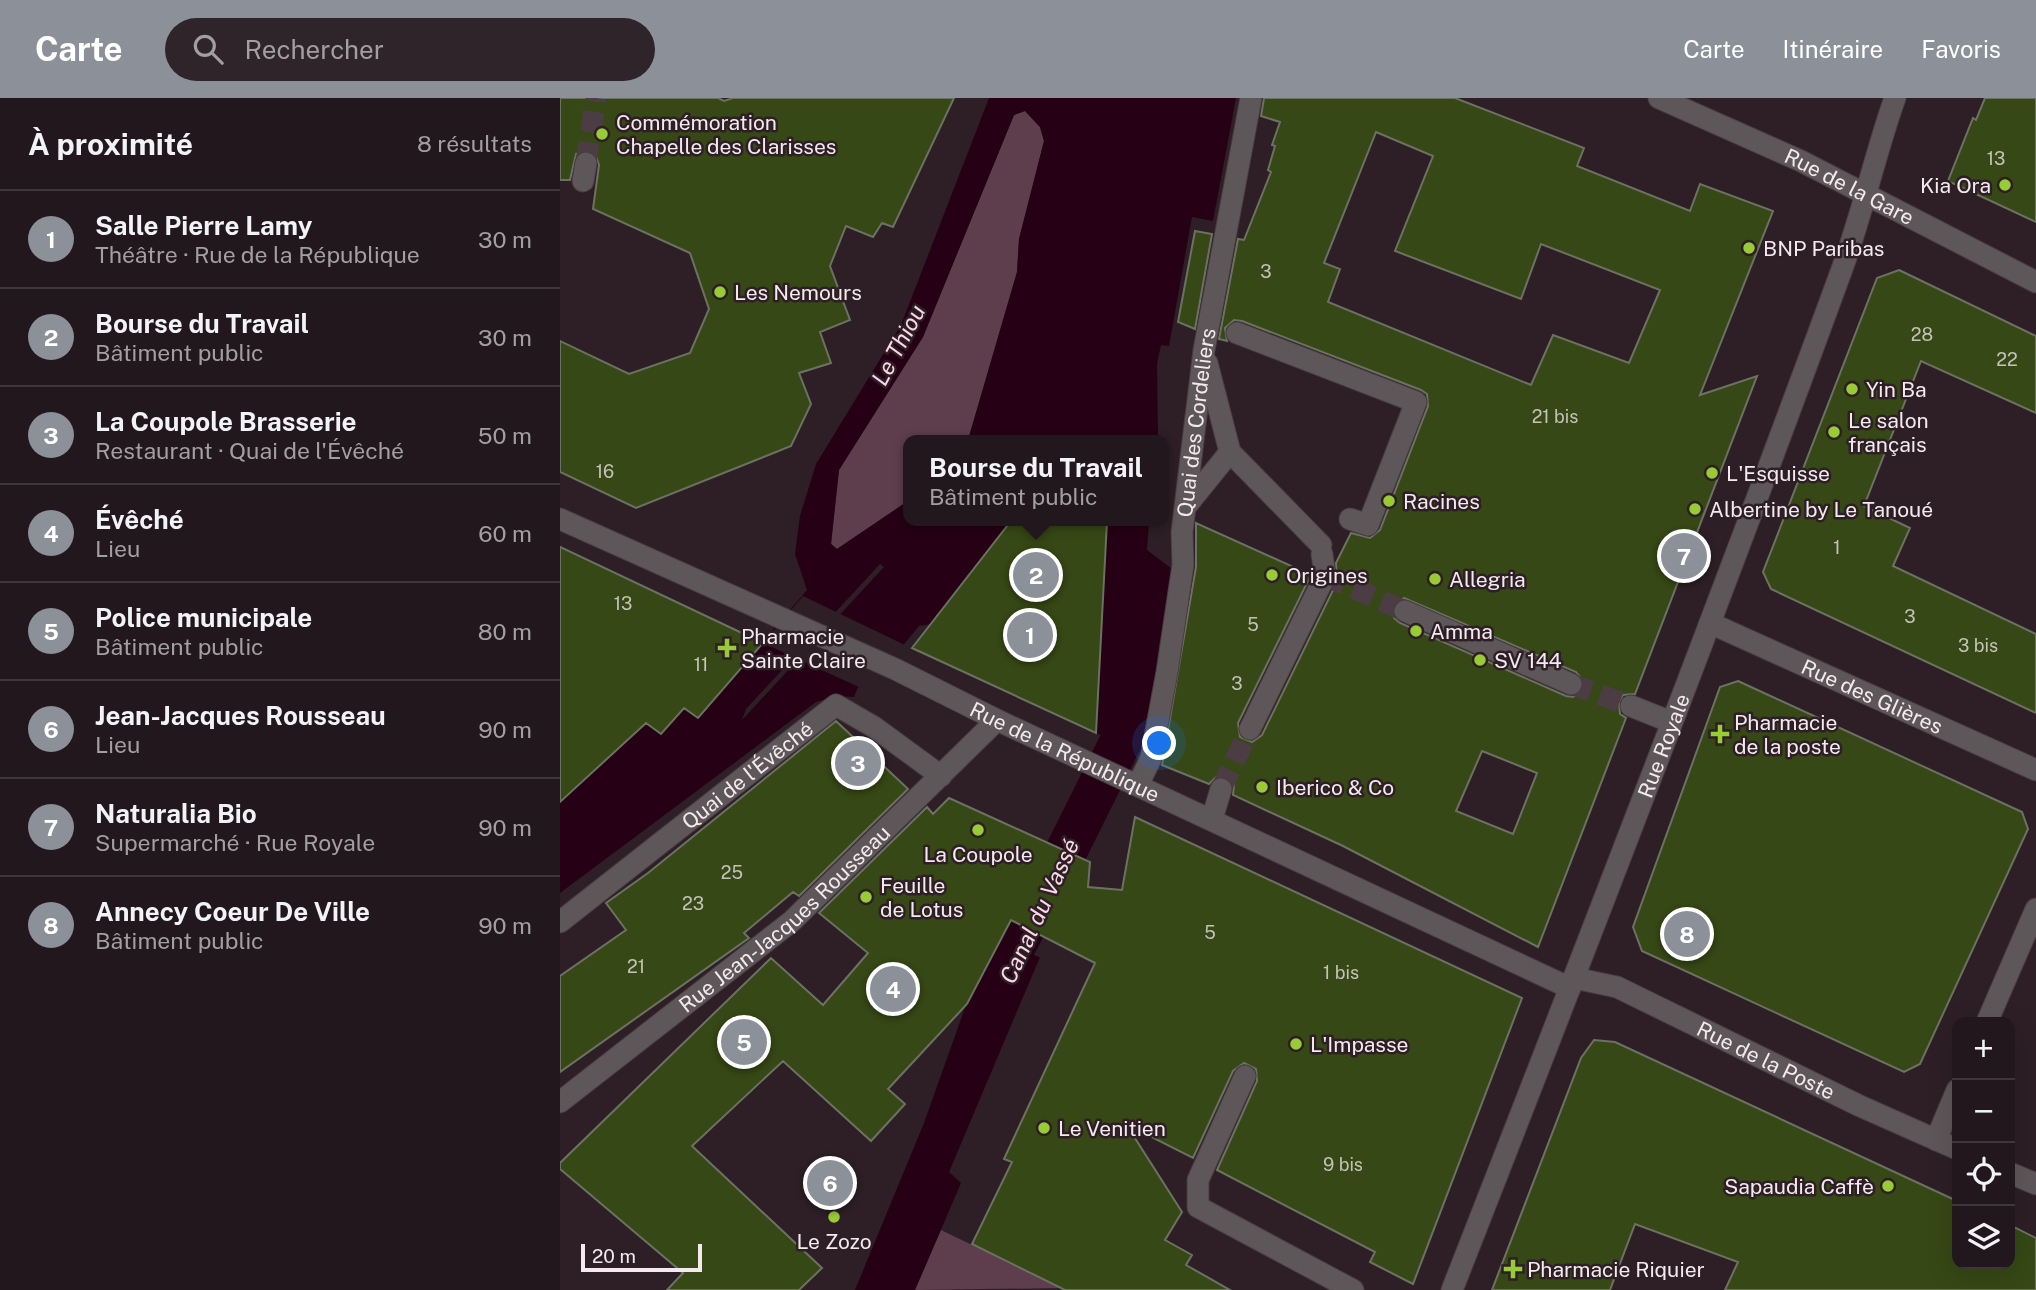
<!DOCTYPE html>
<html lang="fr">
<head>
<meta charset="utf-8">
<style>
	:root { --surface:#22171c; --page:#2e2429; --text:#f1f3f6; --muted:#a29fa3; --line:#3f363b; --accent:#8c9099 }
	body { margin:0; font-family:"Public Sans",sans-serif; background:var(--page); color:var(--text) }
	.controls { position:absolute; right:21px; bottom:21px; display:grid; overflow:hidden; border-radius:14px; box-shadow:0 7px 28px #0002 }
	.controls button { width:63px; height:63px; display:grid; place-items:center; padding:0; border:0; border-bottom:2px solid var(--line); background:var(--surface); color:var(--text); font:35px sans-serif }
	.scale { position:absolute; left:21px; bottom:18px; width:121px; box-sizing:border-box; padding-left:7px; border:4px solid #f4eaee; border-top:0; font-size:19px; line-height:24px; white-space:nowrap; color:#f4eaee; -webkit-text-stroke:5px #2d1f25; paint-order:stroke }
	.you { position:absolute; left:600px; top:646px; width:24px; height:24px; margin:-18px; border:5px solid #fff; border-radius:50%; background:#1a73e8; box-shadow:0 0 0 10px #1a73e833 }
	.badge { display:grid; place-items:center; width:46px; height:46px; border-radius:50%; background:var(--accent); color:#fff; font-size:23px; font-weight:700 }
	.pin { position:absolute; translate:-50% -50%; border:4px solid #fff; box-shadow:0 2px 7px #0006 }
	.popup { position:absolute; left:343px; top:337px; width:266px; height:91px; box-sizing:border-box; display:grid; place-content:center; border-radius:14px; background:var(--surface); filter:drop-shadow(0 2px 5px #0005); font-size:23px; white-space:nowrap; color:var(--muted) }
	.popup b { font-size:26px; color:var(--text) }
	.popup::after { content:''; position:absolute; left:50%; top:100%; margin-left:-14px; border:14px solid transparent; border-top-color:var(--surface) }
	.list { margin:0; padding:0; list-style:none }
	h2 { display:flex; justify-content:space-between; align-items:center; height:91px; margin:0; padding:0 28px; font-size:30px }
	h2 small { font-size:23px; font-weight:400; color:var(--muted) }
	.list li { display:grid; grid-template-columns:46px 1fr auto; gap:21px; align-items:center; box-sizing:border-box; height:98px; padding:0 28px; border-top:2px solid var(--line) }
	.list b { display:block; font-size:26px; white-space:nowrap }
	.list p { margin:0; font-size:23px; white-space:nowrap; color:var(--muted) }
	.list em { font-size:23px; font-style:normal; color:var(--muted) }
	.icon { flex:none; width:38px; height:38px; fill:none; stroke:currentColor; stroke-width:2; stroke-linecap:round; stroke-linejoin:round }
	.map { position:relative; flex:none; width:1476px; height:1192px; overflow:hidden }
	header { display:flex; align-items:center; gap:42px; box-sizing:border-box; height:98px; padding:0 35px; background:var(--accent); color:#fff }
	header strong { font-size:33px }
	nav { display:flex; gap:38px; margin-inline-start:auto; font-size:24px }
	.search { width:490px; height:63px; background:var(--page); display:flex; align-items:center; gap:18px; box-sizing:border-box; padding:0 24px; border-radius:38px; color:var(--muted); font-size:26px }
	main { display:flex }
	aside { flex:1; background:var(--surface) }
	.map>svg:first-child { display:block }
	.green { fill:#5e3e4d }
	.water { fill:#260015; fill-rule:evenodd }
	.pier { fill:#2d1f25 }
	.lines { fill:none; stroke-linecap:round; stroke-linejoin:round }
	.canal { stroke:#260015; stroke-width:42 }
	.building { fill:#364815; stroke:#6c7263; stroke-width:2; fill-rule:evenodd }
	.street-tunnel { stroke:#4b3d43; stroke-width:21; stroke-dasharray:21 10; stroke-linecap:butt }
	.street-casing { stroke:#493b41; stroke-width:23 }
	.street { stroke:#5e575a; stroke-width:21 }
	.poi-dot { fill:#99cb36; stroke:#2d1f25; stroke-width:2.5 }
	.labels { text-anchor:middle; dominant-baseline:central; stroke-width:5; stroke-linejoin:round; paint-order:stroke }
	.number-label { font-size:18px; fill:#c4c2b8 }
	.poi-label { font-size:21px; fill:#f4eaee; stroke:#2d1f25; text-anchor:start }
	.street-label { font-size:21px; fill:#f4eaee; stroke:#2d1f25 }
	.water-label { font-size:23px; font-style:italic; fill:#fbd8e7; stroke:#2d1f25 }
</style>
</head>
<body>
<header>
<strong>Carte</strong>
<div class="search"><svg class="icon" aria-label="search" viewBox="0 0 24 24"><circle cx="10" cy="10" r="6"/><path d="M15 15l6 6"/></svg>Rechercher</div>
<nav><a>Carte</a><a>Itinéraire</a><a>Favoris</a></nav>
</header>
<main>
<aside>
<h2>À proximité<small>8 résultats</small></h2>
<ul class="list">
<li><span class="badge">1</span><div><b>Salle Pierre Lamy</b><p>Théâtre · Rue de la République</p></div><em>30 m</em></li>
<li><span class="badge">2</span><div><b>Bourse du Travail</b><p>Bâtiment public</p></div><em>30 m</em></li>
<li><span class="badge">3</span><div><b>La Coupole Brasserie</b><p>Restaurant · Quai de l'Évêché</p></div><em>50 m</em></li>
<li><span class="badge">4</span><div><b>Évêché</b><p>Lieu</p></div><em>60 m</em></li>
<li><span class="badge">5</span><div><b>Police municipale</b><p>Bâtiment public</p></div><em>80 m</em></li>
<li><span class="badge">6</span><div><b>Jean-Jacques Rousseau</b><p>Lieu</p></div><em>90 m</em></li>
<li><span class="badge">7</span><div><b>Naturalia Bio</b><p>Supermarché · Rue Royale</p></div><em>90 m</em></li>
<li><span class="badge">8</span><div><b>Annecy Coeur De Ville</b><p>Bâtiment public</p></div><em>90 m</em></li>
</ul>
</aside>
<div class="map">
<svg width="1476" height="1192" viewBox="0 0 1476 1192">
	<rect width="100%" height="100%" fill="#2d1f25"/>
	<path class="green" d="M465 13 480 29 484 43 459 141 457 174 408 342H348V403L277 451 271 446 279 372 363 239 454 17Z
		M381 1132 502 1190 355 1192Z"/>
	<path class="water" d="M429 0H676L653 123 632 119 609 248 601 247 597 266 598 342H408L457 174 459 141 484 43 480 29 465 13 454 17 363 239 279 372 271 446 277 451 348 403V423H451L371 526 359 528 313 584H300L294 599 277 598 256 604 0 795V701L86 625 101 636 124 610 138 620 247 492 235 456 240 418 256 366 341 227ZM320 466 324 469 182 622 186 611Z
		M542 423H589L587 452 616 474 586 657 536 635 546 428Z
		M490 746 523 762 475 857 480 859 389 1074 401 1085 355 1192H295L364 1025 406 907Z"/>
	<path class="pier" d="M243 498 347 548 315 586 301 590 203 545Z
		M491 743 525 759 526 763 479 855 482 860 474 857 523 762 490 746Z"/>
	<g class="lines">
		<path class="canal" d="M481 804 563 639 569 590"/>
	</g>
	<path class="building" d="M0 0H158L164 3 173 0H394L333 129 322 125 313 139 286 128 270 168 290 222 260 234 271 265 239 275 251 306 231 348 76 410 0 374V243L69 276 130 255 149 211 130 155 33 111 39 67 35 55 27 52 16 56 10 82H0Z
		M704 0H895L1024 50 1017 68 1130 113 1140 86 1213 113 1140 297 1197 278 1075 596 1063 597 1059 604 1060 616 1066 620 978 849 783 748 673 697 674 687 665 679 657 678 649 686 602 667 636 469V425L751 477 678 625 680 639 692 644 702 637 777 484 776 465 791 435 810 440 820 432 868 308 867 296 861 292 682 223 674 222 665 230 667 243 659 241 678 141 684 142 711 74 708 72 715 48 712 47 720 24 701 18ZM816 34 873 58 835 153 961 201 981 146 1100 192 1069 265 993 237 971 287 768 204 780 171 764 165ZM844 500 1016 574 1024 584 1023 592 1013 599 1006 598 840 525 834 520 833 508ZM922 653 977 675 953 736 896 713Z
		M1425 0H1476V124L1388 83 1413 20 1416 22Z
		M635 133 652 136 635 231 618 224Z
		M1339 172 1476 238V315L1361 263 1304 408 1350 430 1333 468 1476 536V615L1211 491 1203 474 1317 180Z
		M451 423H547L536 635 352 550Z
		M0 449 203 545 138 620 124 610 101 636 86 625 0 704Z
		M1178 583 1462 714 1468 731 1360 966 1344 974 1082 853 1073 829 1160 589Z
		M276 623 348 691 239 798 233 794 184 835 189 840 0 974V878L66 832 46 805 88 775Z
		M389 700 530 764 528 789 562 792 575 719 962 900 853 1186 810 1164 815 1154 657 1072 697 983 696 971 684 965 673 973 633 1060 566 1026 622 1114 605 1142 632 1157 626 1167 670 1192H505L412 1146 452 1064 444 1061 535 865 451 822 407 906 328 991 345 1006 311 1043 223 963 132 1048 262 1170 239 1192H107L123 1175 0 1071V1065L211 860 263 907 308 855 259 815 367 709 373 716Z
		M1034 942 1055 944 1397 1103V1166H1450V1127L1476 1140V1192H1165L1178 1164 1075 1126 1050 1192H932L1021 960Z"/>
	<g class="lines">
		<path class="street-tunnel" d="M26 65 36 0
			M765 478 845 513
			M1011 586 1071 608
			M661 691 690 631"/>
		<defs>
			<g id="street">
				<path id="s1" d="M1099 0 1241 63 1476 184"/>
				<path d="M23 83 26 65"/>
				<path d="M677 235 856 304 808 427 790 421"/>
				<path d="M647 265 670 354 761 447"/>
				<path d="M627 407 670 354"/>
				<path id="s2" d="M0 421 335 571 437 622 1010 890"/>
				<path d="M845 513 1011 586"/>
				<path id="s3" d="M1150 525 1476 672"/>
				<path d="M1071 608 1111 624"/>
				<path d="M690 631 765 478 762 456"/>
				<path id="s4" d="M578 687 591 660 607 574 623 467 622 434 644 252 691 0"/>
				<path d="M652 721 661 691"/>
				<path id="s5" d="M0 824 276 607 314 629 381 678"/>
				<path id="s6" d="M1014 880 1057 889 1300 1008 1397 1051"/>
				<path d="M1427 924 1476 811"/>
				<path d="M685 978 638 1082V1109L793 1192"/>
				<path id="s7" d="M0 1004 232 823 437 622"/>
				<path d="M1376 1042 1397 992"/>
				<path d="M1450 1075 1476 1086"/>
				<path id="s8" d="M892 1192C1025 853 1157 513 1282 171 1303 114 1315 56 1335 0"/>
			</g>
		</defs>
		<use href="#street" class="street-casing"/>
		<use href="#street" class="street"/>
	</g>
	<g class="poi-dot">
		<circle cx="42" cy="36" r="7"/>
		<circle cx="1445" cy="87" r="7"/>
		<circle cx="1189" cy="150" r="7"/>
		<circle cx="160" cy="194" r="7"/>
		<circle cx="1292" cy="291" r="7"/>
		<circle cx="1274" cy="334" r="7"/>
		<circle cx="1152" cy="375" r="7"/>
		<circle cx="829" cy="403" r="7"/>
		<circle cx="1135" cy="411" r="7"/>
		<circle cx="712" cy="477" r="7"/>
		<circle cx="875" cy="481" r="7"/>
		<circle cx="856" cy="533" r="7"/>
		<path d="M163.5 539.5h7v7h7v7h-7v7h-7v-7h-7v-7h7z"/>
		<circle cx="920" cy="562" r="7"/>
		<path d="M1156.5 625.5h7v7h7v7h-7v7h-7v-7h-7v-7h7z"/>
		<circle cx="702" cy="689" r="7"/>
		<circle cx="418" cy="732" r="7"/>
		<circle cx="306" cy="799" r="7"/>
		<circle cx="736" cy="946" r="7"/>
		<circle cx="484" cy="1030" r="7"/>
		<circle cx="1328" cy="1088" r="7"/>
		<circle cx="274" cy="1119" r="7"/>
		<path d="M949.5 1160.5h7v7h7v7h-7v7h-7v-7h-7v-7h7z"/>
	</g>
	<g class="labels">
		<g class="number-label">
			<text x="1436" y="60">13</text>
			<text x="706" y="173">3</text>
			<text x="1362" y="236">28</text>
			<text x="1447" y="261">22</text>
			<text x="995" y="318">21 bis</text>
			<text x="45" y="373">16</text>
			<text x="1277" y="449">1</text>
			<text x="63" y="505">13</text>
			<text x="1350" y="518">3</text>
			<text x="693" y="526">5</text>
			<text x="1418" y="547">3 bis</text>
			<text x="141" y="566">11</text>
			<text x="677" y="585">3</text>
			<text x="172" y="774">25</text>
			<text x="133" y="805">23</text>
			<text x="650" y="834">5</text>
			<text x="76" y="868">21</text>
			<text x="781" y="874">1 bis</text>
			<text x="783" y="1066">9 bis</text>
		</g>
		<g class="poi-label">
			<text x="56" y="24">Commémoration<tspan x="56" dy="24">Chapelle des Clarisses</tspan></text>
			<text x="1431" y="87" text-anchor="end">Kia Ora</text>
			<text x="1203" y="150">BNP Paribas</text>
			<text x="174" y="194">Les Nemours</text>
			<text x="1306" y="291">Yin Ba</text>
			<text x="1288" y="322">Le salon<tspan x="1288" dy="24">français</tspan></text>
			<text x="1166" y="375">L'Esquisse</text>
			<text x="843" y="403">Racines</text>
			<text x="1149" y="411">Albertine by Le Tanoué</text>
			<text x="726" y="477">Origines</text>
			<text x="889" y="481">Allegria</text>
			<text x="870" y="533">Amma</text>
			<text x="181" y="538">Pharmacie<tspan x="181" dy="24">Sainte Claire</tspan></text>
			<text x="934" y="562">SV 144</text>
			<text x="1174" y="624">Pharmacie<tspan x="1174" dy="24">de la poste</tspan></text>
			<text x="716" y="689">Iberico &amp; Co</text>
			<text x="418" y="756" text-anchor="middle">La Coupole</text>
			<text x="320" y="787">Feuille<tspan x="320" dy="24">de Lotus</tspan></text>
			<text x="750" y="946">L'Impasse</text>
			<text x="498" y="1030">Le Venitien</text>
			<text x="1314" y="1088" text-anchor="end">Sapaudia Caffè</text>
			<text x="274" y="1143" text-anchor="middle">Le Zozo</text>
			<text x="967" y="1171">Pharmacie Riquier</text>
		</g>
		<g class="street-label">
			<text stroke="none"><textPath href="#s1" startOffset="210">Rue de la Gare</textPath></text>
			<text stroke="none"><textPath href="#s4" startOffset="369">Quai des Cordeliers</textPath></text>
			<text stroke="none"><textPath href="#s3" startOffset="178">Rue des Glières</textPath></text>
			<text stroke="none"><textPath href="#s8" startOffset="584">Rue Royale</textPath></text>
			<text stroke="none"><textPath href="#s2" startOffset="556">Rue de la République</textPath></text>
			<text stroke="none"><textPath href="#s5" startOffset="238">Quai de l'Évêché</textPath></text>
			<text stroke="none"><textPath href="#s7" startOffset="290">Rue Jean-Jacques Rousseau</textPath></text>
			<text stroke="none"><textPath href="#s6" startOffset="210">Rue de la Poste</textPath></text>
		</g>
		<g class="water-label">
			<text transform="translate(338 247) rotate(-62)">Le Thiou</text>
			<text transform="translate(479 813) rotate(-65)">Canal du Vassé</text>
		</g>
	</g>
</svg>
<div class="controls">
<button>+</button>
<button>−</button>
<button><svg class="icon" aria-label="locate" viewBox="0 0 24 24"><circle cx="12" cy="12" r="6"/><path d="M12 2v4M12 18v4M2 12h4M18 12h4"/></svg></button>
<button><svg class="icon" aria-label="layers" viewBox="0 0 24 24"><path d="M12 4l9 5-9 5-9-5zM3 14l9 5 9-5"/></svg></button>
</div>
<div class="scale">20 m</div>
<div class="you"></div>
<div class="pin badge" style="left:470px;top:537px">1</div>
<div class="pin badge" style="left:476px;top:477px">2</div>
<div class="popup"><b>Bourse du Travail</b>Bâtiment public</div>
<div class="pin badge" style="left:298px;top:665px">3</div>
<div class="pin badge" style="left:333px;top:891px">4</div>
<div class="pin badge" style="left:184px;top:944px">5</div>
<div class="pin badge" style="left:270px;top:1085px">6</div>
<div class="pin badge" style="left:1124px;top:458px">7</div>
<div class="pin badge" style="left:1127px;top:836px">8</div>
</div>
</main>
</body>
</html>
